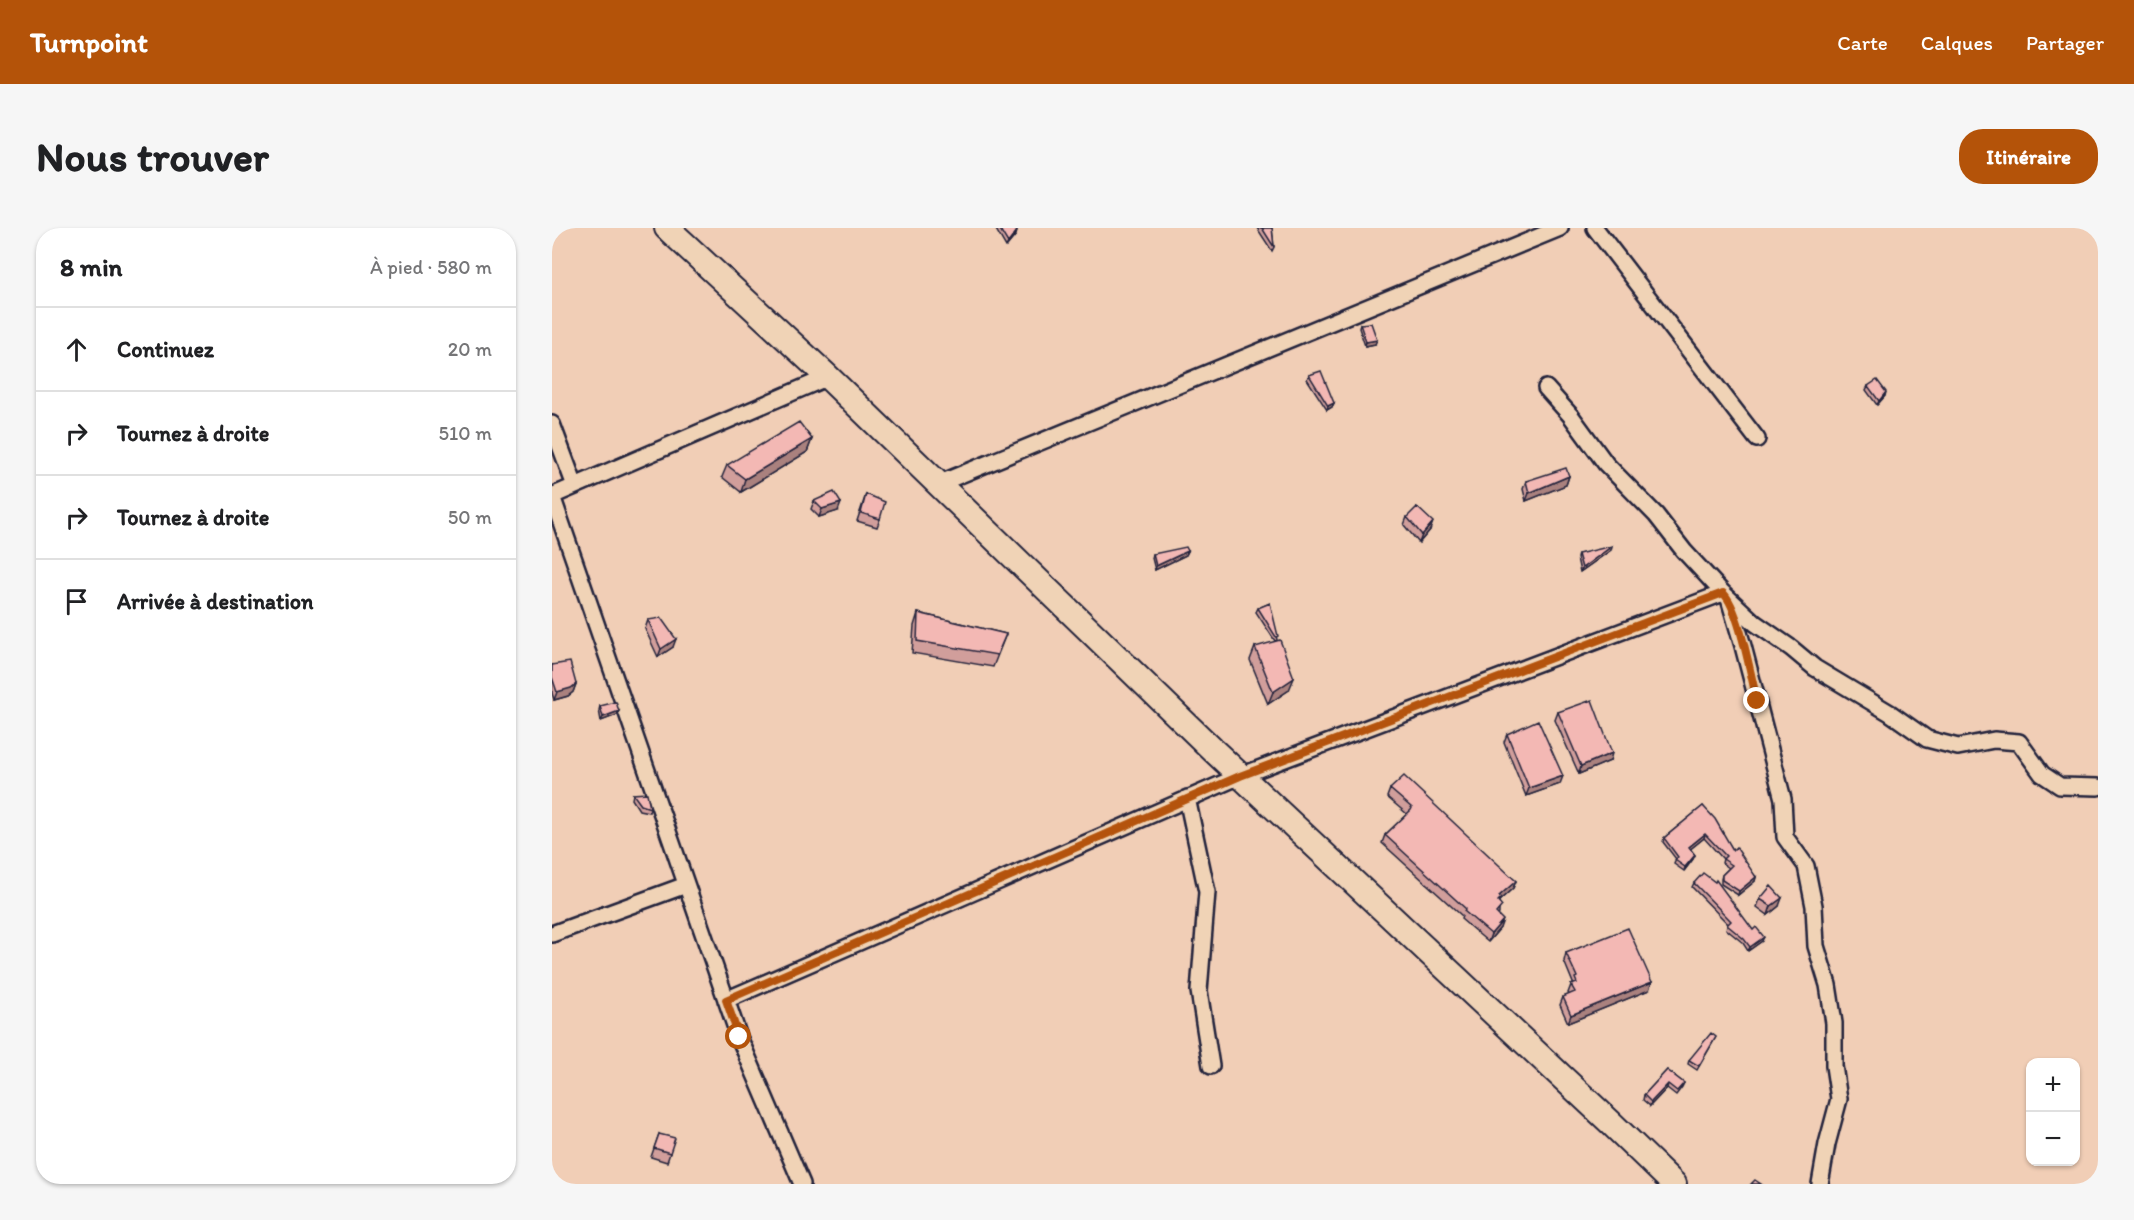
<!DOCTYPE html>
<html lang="fr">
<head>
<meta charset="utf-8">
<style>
	:root { --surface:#fff; --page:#f6f6f6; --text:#202124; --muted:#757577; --line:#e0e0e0; --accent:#b45309 }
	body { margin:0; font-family:Itim,sans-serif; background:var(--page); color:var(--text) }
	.controls { position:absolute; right:18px; bottom:18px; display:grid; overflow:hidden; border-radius:12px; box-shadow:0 2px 4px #0004 }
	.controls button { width:54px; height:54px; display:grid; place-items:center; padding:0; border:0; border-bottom:2px solid var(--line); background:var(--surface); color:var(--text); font:30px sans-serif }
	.stop { position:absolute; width:18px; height:18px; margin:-14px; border:4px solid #b45309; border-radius:50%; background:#fff }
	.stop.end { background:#b45309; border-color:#fff; box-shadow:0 2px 6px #0008 }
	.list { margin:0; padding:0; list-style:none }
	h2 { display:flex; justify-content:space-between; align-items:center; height:78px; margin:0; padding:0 24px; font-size:26px }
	h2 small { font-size:20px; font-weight:400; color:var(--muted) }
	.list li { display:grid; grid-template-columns:39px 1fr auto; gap:18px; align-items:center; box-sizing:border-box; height:84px; padding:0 24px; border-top:2px solid var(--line) }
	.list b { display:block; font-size:22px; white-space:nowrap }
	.list em { font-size:20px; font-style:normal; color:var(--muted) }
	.icon { flex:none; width:33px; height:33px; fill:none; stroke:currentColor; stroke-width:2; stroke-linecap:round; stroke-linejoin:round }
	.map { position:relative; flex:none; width:1546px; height:956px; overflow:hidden; border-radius:24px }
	header { display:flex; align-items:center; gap:36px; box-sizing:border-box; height:84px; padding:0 30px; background:var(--accent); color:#fff }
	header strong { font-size:28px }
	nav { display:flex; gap:33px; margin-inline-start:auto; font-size:21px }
	.intro { display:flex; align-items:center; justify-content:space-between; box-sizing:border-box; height:144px; padding:0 36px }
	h1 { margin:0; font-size:42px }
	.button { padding:15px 27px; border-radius:24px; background:var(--accent); color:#fff; font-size:21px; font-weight:700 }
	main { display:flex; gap:36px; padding:0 36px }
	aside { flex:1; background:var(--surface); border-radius:24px; box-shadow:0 2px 4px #0004 }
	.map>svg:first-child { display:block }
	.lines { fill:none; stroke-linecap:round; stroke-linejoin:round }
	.street-casing { stroke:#22223b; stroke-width:20 }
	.primary-casing { stroke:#22223b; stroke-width:28 }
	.street { stroke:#f0d3b6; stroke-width:15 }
	.primary { stroke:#f0d3b6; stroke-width:24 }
	.wall { fill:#d19e9b; stroke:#22223b; stroke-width:1.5 }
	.shaded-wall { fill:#aa817e; stroke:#22223b; stroke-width:1.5 }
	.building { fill:#f3b8b4; stroke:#22223b; stroke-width:1.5 }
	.route { stroke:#b45309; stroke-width:8 }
</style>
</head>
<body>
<header>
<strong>Turnpoint</strong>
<nav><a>Carte</a><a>Calques</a><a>Partager</a></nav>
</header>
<div class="intro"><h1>Nous trouver</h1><a class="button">Itinéraire</a></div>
<main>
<aside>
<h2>8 min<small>À pied · 580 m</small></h2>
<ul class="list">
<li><svg class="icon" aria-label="ahead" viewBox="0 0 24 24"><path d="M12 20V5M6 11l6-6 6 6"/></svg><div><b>Continuez</b></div><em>20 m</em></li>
<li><svg class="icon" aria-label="right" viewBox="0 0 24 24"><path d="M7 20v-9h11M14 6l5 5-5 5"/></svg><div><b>Tournez à droite</b></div><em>510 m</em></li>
<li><svg class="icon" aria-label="right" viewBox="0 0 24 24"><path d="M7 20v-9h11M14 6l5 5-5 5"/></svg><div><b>Tournez à droite</b></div><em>50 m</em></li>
<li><svg class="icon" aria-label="arrive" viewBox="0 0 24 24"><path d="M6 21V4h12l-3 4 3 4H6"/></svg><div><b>Arrivée à destination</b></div></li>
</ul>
</aside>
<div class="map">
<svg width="1546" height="956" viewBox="0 0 1546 956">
	<rect width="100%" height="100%" fill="#f1ceb6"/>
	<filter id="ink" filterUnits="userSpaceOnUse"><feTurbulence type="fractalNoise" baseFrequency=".0167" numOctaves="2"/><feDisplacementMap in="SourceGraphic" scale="12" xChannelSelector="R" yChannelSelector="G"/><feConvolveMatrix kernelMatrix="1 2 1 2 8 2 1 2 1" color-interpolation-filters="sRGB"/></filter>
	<g filter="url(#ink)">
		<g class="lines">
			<defs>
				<path id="street" d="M1043 0 1205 211
					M994 160 1019 188 1054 236 1104 287 1132 323 1171 365 1203 395 1239 420 1263 440 1338 485 1375 511 1406 519 1442 512 1467 514 1490 546 1508 558 1546 559
					M0 196 23 258
					M386 256 1008 0
					M0 268 187 809 250 956
					M0 268 276 149
					M1178 374 1191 418 1231 571 1233 609 1254 638 1262 678 1264 718 1276 757 1282 795V838L1287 871 1275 916 1268 956
					M635 570 655 664 647 763 659 838
					M0 706 134 657
					M174 772 688 548 1171 365"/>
				<path id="primary" d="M115 0 276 149 662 523 1058 894 1122 956"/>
			</defs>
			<use href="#street" class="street-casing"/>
			<use href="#primary" class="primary-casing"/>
			<use href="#street" class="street"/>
			<use href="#primary" class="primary"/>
		</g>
		<path class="wall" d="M443 0H463L465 3 464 7 454 19Z
			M705 0H720L722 19 720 23Z
			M808 96 823 116 813 118 807 100Z
			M757 147 782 175 780 179 775 182 755 151Z
			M1316 158 1333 168 1325 177 1314 162Z
			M260 211 255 224 189 264 170 249 175 237Z
			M1017 248 1014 257 974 273 971 261 974 253Z
			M314 266 328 291 325 299 305 293Z
			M262 273 286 283 267 289 259 281Z
			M855 289 878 302 867 315 852 297Z
			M1059 322 1028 344 1025 330 1026 326Z
			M636 323 634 327 603 342 600 330 601 326Z
			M718 375 725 412 723 413 704 384 706 380Z
			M366 385 454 406 441 439 360 425 362 398Z
			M96 392 121 419 106 429 93 401Z
			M703 419 737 462 716 476 698 432Z
			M0 437 24 456 21 464 16 468 2 472 0 465Z
			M48 478 65 487 49 493 47 482Z
			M1006 484 1058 533 1027 546 1003 492Z
			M955 506 1008 556 974 568 952 514Z
			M838 561 964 653 961 660 947 673V686L946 687 948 700 936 714 909 691 910 688 830 615 833 607 855 586 835 569Z
			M81 566 98 580 97 584 87 582 80 571Z
			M1151 578 1181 622 1204 649 1203 653 1186 667 1169 656V651L1170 647 1177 640 1170 635 1171 631 1152 610 1138 621 1143 627 1141 631 1132 643 1122 636 1124 631 1111 614 1112 610Z
			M1142 655 1210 713 1196 723 1191 715 1174 701 1176 696 1140 659Z
			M1208 671 1227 678 1216 687 1205 679Z
			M1014 725 1097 762 1016 795 1008 777 1011 769 1017 767 1016 765 1019 757H1021V755L1012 733Z
			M1164 809 1145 842 1136 836 1137 832Z
			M1115 842 1132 855 1130 859 1124 867 1115 860 1098 878 1091 872 1092 867Z
			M107 906 118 925 115 934 99 929Z"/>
		<path class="shaded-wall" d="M465 3 464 7 454 19 456 15Z
			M825 112 823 116 813 118 814 114Z
			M1334 164 1333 168 1325 177 1327 173Z
			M782 175 780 179 775 182 776 178Z
			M260 211 255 224 189 264 193 251Z
			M1017 248 1014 257 974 273 977 265Z
			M289 275 286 283 267 289 270 281Z
			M881 294 878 302 867 315 870 307Z
			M1060 318 1059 322 1028 344 1030 340Z
			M636 323 634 327 603 342 604 338Z
			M124 411 121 419 106 429 109 421Z
			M742 450 737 462 716 476 721 464Z
			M24 456 21 464 16 468 2 472 5 464Z
			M67 483 65 487 49 493 51 489Z
			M1060 525 1058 533 1027 546 1029 538Z
			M1011 548 1008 556 974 568 977 560Z
			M1153 606 1152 610 1136 623 1137 619Z
			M1143 627 1141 631 1132 643 1133 639Z
			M1204 649 1203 653 1186 667 1187 663Z
			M964 653 961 660 947 673 946 677 943 681 947 668Z
			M1230 670 1227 678 1216 687 1219 678Z
			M951 692 948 700 936 714 939 706Z
			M1212 709 1210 713 1196 723 1198 719Z
			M1100 754 1097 762 1016 795 1019 787Z
			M1116 856 1115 860 1098 878 1099 874Z"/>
		<path class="building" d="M447 0H463L465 3 456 15Z
			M710 0H720L722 19Z
			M819 95 825 112 814 114 808 96Z
			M769 143 782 175 776 178 757 147Z
			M1325 152 1334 164 1327 173 1316 158Z
			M247 194 260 211 193 251 175 237Z
			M1014 240 1017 248 977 265 974 253Z
			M282 264 289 275 270 281 262 273Z
			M314 266 333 274 328 291 309 285Z
			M865 279 881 294 870 307 855 289Z
			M1060 318 1030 340 1026 326Z
			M634 319 636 323 604 338 601 326Z
			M718 375 726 408 724 409 706 380Z
			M366 385 454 406 445 427 365 413Z
			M109 390 124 411 109 421 96 392Z
			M728 412 742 450 721 464 703 419Z
			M18 434 24 456 19 460 5 464 0 449V437Z
			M1040 472 1060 525 1029 538 1006 484Z
			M64 474 67 483 51 489 48 478Z
			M986 492 1011 548 977 560 955 506Z
			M852 548 964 653 947 668 949 670 946 673 950 678 944 685 951 692 939 706 912 683 914 681 833 607 859 582 860 580 838 561Z
			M95 565 98 580 89 577 81 566Z
			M1151 578 1163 591 1181 622 1184 619 1204 649 1187 663 1170 652V647L1180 637 1171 631 1174 628 1153 606 1137 619 1143 627 1133 639 1123 632 1126 629 1112 610Z
			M1151 645 1163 654 1164 652 1201 702 1204 699 1212 709 1198 719 1192 711 1175 697 1179 693 1142 655Z
			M1219 658 1230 670 1219 678 1208 671Z
			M1076 700 1100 754 1019 787 1011 769 1023 764 1019 757 1025 755 1023 750 1025 749 1014 725Z
			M1159 805 1164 809 1147 838 1137 832Z
			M1115 842 1132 855 1125 863 1116 856 1099 874 1092 867Z
			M107 906 123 910 118 925 102 920Z
			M1203 952 1209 956H1199Z"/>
	</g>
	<g class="lines" filter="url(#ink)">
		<path class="route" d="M187 809 174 772 688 548 1171 365C1187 379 1199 449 1205 473"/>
	</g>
</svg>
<div class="controls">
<button>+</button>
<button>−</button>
</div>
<div class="stop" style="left:187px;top:809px"></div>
<div class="stop end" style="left:1205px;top:473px"></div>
</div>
</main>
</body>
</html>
